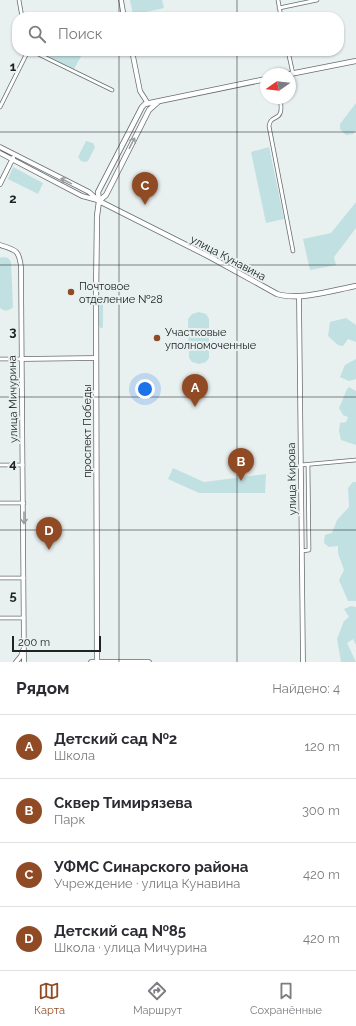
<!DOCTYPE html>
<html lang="ru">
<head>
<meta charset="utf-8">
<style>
	:root { --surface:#fff; --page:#f2f2f3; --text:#2b2b33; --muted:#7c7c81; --line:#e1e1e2; --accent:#914b24 }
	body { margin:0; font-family:Raleway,sans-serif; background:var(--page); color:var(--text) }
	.compass { position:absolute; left:260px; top:68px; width:36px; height:36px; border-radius:50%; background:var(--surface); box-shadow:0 1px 3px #0004; rotate:256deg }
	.scale { position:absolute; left:12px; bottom:10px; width:89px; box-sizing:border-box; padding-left:4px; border:2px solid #202323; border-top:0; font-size:11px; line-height:14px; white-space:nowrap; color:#202323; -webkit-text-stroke:3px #e9f0f0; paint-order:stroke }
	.you { position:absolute; left:145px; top:389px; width:14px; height:14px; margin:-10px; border:3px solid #fff; border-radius:50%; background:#1a73e8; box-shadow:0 0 0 6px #1a73e833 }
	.badge { display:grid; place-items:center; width:26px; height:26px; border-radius:50%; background:var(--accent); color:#fff; font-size:13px; font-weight:700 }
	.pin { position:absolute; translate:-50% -33px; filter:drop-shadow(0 1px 2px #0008) }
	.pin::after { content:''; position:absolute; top:21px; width:14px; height:12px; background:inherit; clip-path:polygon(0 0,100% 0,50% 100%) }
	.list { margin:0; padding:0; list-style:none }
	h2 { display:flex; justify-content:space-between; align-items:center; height:52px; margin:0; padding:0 16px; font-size:17px }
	h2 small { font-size:13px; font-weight:400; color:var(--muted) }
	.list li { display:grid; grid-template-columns:26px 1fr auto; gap:12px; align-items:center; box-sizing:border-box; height:64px; padding:0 16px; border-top:1px solid var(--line) }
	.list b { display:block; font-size:15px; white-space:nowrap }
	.list p { margin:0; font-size:13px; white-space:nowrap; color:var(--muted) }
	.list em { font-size:13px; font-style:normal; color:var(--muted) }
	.icon { flex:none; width:22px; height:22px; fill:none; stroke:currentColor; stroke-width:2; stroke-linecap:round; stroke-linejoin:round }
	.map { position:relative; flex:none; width:356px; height:662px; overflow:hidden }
	.search { position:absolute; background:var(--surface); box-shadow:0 1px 3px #0004; left:12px; right:12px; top:12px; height:44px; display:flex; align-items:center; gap:10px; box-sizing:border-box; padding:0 14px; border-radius:16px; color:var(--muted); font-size:15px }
	.sheet { height:308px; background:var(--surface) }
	nav { display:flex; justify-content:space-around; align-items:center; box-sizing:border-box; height:56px; border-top:1px solid var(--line); background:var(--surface); font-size:11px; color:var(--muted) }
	nav a { display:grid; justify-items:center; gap:2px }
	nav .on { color:var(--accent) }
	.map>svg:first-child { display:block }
	.green { fill:#c1e0e1 }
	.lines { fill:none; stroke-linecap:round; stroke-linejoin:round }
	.minor-casing { stroke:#676d6d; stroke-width:4.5 }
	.tertiary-casing { stroke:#676d6d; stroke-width:5.5 }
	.secondary-casing { stroke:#676d6d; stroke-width:6 }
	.minor { stroke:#fff; stroke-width:3 }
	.tertiary { stroke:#fff; stroke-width:4 }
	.secondary { stroke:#fff; stroke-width:4.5 }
	.oneway { stroke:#9b9c9c }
	.grid { fill:none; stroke:#202323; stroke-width:1; stroke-opacity:0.55 }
	.poi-dot { fill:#914b24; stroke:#e9f0f0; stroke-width:1.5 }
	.labels { text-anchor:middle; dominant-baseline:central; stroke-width:4; stroke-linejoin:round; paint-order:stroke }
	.street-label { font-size:11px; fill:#202323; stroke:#e9f0f0 }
	.poi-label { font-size:11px; fill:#202323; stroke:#e9f0f0; text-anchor:start }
	.grid-label { font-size:13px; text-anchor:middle; font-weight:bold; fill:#202323; stroke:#e9f0f0; stroke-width:4; stroke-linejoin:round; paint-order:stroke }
</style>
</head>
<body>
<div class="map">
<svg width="356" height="662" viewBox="0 0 356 662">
	<rect width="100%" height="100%" fill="#e9f0f0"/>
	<path class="green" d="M130 0H162L164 8 133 15Z
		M37 51H84L74 69Z
		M356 103V130L353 134 346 135 340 129V124Z
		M86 141 93 143 95 147 88 161 85 162 81 161 78 157Z
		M269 147 284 219 266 223 251 152Z
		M13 167 43 183 38 194 8 179Z
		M356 202V228L334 257 336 265 310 270 303 239 331 233Z
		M3 257 8 258 11 262 13 307C9 311 5 312 0 308V258Z
		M100 262V296H103V327L102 328H100L99 325Z
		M199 312 206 314 209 319V358L206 362 199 364 192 362 189 358 188 319 192 314Z
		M346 318 356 325V342L348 339 343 346 338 345 328 336 330 322Z
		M356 359V379L349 381 340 377 345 365Z
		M349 387 356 391V445L341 440 339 431 340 423 346 422 348 417 343 415 339 408 347 389Z
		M173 468 204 482 266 474 265 493H199L168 479Z
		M353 482H356V601H348L339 580 344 570 338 553V546L329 547 324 543 325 535 332 533 337 520 349 507 348 488Z
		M351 606 356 607V645L353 639 347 643 356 662H341L337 639 344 621 349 617 344 609Z"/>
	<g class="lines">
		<defs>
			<path id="minor" d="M19 0 22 17
				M278 0 281 17
				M279 8 317 0
				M32 51 112 90
				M288 51 293 74
				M280 98C285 125 271 112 269 126L293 251
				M0 107 28 51
				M0 359H21
				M0 465H23
				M301 465 356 460
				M0 503H24
				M302 551 309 550 308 465
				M0 578H24
				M0 618H24"/>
			<path id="tertiary" d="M121 0 124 17
				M132 51 140 91 147 102
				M0 147 89 192 99 201
				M0 153 82 196 97 200
				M0 184 13 158
				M0 245C16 250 19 250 21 267L24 662
				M299 296 303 662
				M21 359 96 358
				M16 662 21 656 23 650
				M91 662H149"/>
			<path id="secondary" d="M290 74 356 61
				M99 201 210 257 277 294C299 301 334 290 356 286
				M99 201 106 195 149 110 158 102
				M97 662 96 297 97 216 99 201 98 192 142 107 145 104 266 79"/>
		</defs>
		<use href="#minor" class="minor-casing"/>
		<use href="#tertiary" class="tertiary-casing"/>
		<use href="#secondary" class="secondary-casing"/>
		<use href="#minor" class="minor"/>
		<use href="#tertiary" class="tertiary"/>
		<use href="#secondary" class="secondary"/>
	</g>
	<defs><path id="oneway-shaft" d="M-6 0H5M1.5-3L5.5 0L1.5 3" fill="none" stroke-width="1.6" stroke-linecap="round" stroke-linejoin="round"/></defs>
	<g class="oneway">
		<use href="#oneway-shaft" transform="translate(132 143) rotate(-63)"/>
		<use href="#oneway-shaft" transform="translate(66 181) rotate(-154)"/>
		<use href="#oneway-shaft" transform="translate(24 518) rotate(90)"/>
	</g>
	<path class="grid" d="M119 0V17M237 0V17M119 51V662M237 51V662M0 132H356M0 265H356M0 397H356M0 530H356"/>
	<g class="poi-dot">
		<circle cx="71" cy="292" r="4"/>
		<circle cx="157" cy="338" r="4"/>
	</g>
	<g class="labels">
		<g class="street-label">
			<text transform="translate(228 258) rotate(28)">улица Кунавина</text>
			<text transform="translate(13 399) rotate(-91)">улица Мичурина</text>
			<text transform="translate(87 431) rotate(-90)">проспект Победы</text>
			<text transform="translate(292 479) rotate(-91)">улица Кирова</text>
		</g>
		<g class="poi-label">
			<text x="79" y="286">Почтовое<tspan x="79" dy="13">отделение №28</tspan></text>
			<text x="165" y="332">Участковые<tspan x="165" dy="13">уполномоченные</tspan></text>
		</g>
	</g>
	<g class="grid-label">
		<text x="13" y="71">1</text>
		<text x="13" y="203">2</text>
		<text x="13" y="336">3</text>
		<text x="13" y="468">4</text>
		<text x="13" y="600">5</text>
	</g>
</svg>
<svg class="compass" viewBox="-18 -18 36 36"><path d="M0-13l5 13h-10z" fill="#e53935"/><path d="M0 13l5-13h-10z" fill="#7c7c81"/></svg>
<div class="scale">200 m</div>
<div class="you"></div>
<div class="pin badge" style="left:195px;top:407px">A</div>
<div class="pin badge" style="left:241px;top:481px">B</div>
<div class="pin badge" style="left:145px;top:205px">C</div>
<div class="pin badge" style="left:49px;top:550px">D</div>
<div class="search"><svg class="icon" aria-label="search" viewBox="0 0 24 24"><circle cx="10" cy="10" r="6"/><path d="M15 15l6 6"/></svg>Поиск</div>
</div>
<section class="sheet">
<h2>Рядом<small>Найдено: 4</small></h2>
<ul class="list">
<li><span class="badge">A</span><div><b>Детский сад №2</b><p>Школа</p></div><em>120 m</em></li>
<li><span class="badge">B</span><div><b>Сквер Тимирязева</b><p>Парк</p></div><em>300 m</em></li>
<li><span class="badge">C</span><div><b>УФМС Синарского района</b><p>Учреждение · улица Кунавина</p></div><em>420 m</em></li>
<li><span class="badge">D</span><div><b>Детский сад №85</b><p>Школа · улица Мичурина</p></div><em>420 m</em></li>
</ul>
</section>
<nav>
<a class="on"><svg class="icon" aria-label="map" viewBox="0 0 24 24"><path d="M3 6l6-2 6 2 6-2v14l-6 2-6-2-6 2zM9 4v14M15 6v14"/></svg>Карта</a>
<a><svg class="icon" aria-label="directions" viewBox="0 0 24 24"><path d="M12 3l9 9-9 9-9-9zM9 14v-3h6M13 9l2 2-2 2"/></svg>Маршрут</a>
<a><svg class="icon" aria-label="saved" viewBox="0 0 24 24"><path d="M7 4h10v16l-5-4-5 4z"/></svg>Сохранённые</a>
</nav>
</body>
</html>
